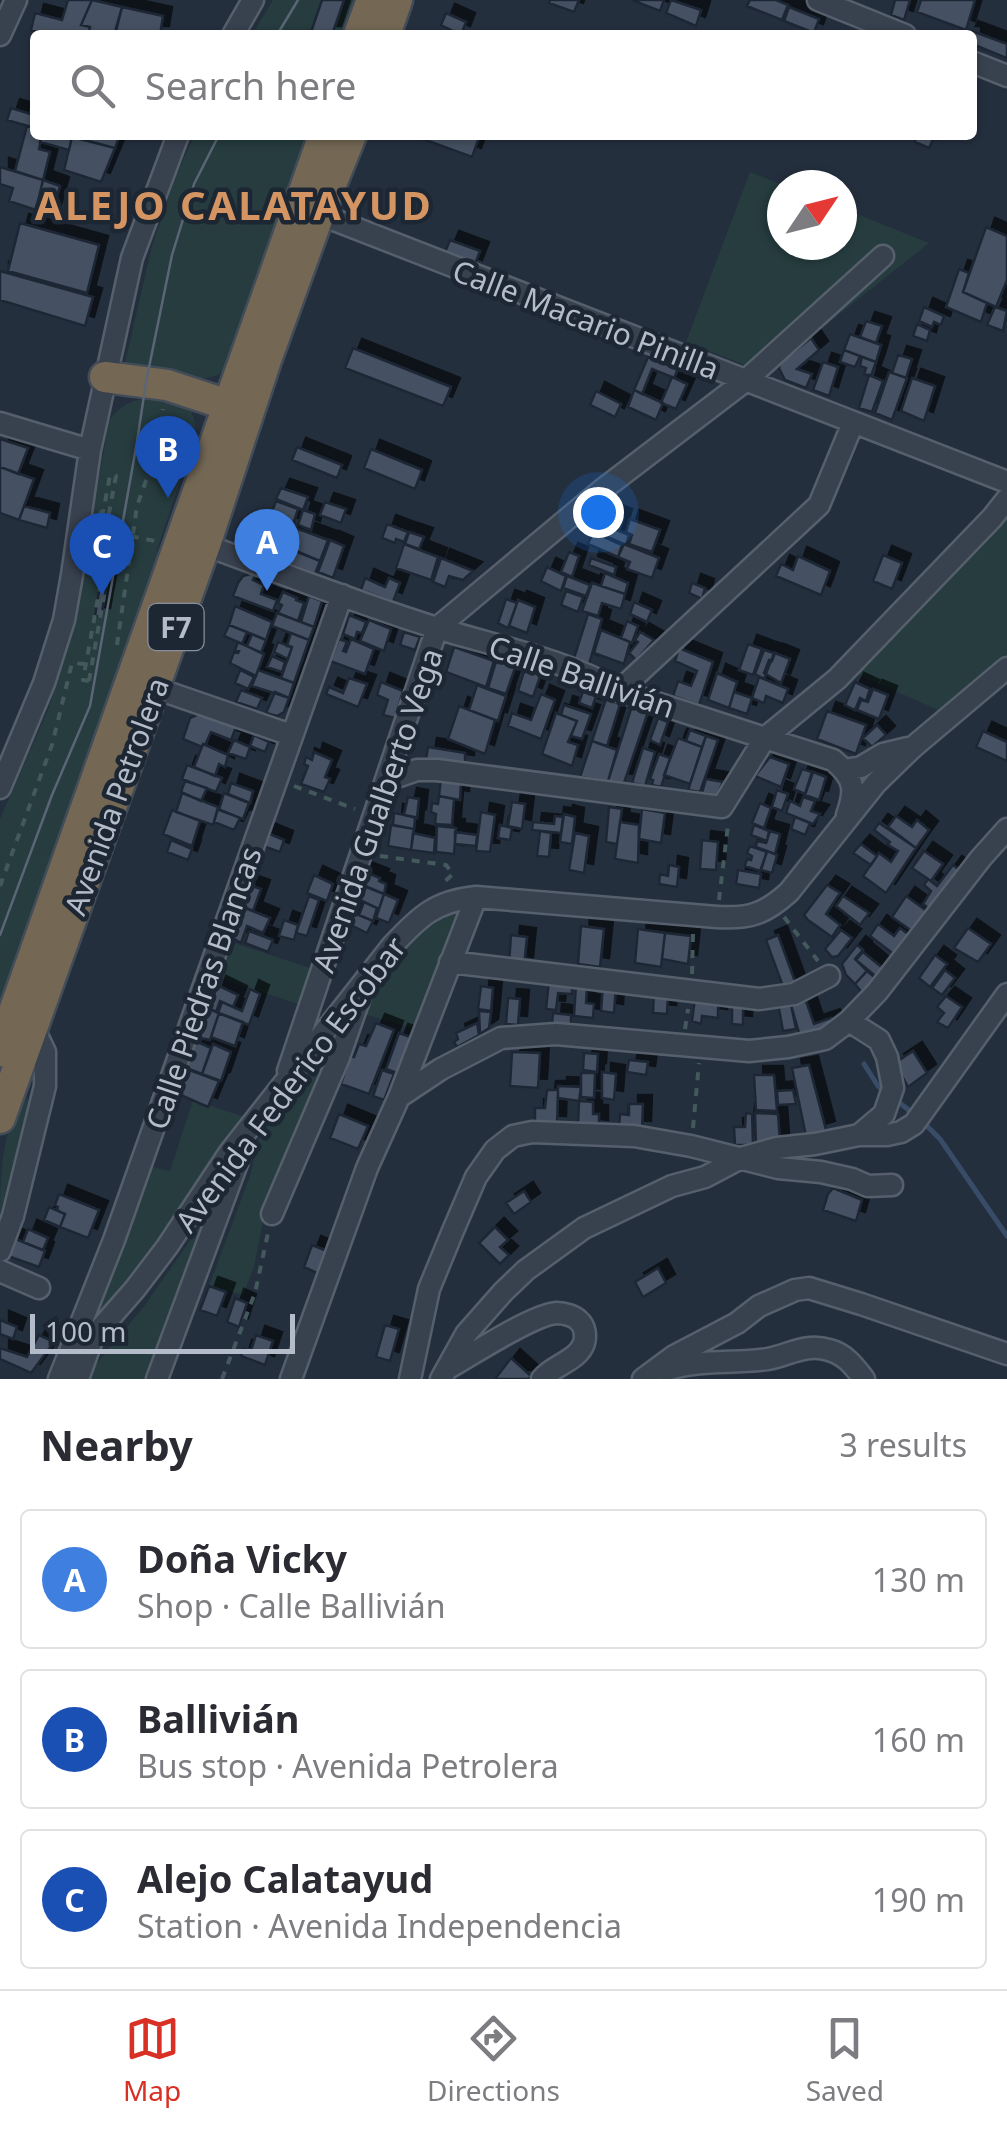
<!DOCTYPE html>
<html lang="en">
<head>
<meta charset="utf-8">
<style>
	:root { --surface:#fff; --page:#f7f7f7; --text:#2b2b33; --muted:#7c7c81; --line:#e1e1e2; --accent:#d93025 }
	body { margin:0; font-family:"Noto Sans",sans-serif; background:var(--page); color:var(--text) }
	.compass { position:absolute; left:767px; top:170px; width:90px; height:90px; border-radius:50%; background:var(--surface); box-shadow:0 2px 8px #0004; rotate:55deg }
	.scale { position:absolute; left:30px; bottom:25px; width:265px; box-sizing:border-box; padding-left:10px; border:5px solid #b4bcc9; border-top:0; font-size:28px; line-height:35px; white-space:nowrap; color:#b4bcc9; -webkit-text-stroke:8px #1d2633; paint-order:stroke }
	.you { position:absolute; left:598px; top:512px; width:35px; height:35px; margin:-25px; border:8px solid #fff; border-radius:50%; background:#1a73e8; box-shadow:0 0 0 15px #1a73e833 }
	.badge { display:grid; place-items:center; width:65px; height:65px; border-radius:50%; background:var(--accent); color:#fff; font-size:32px; font-weight:700 }
	.pin { position:absolute; translate:-50% -82px; filter:drop-shadow(0 2px 5px #0008) }
	.pin::after { content:''; position:absolute; top:52px; width:35px; height:30px; background:inherit; clip-path:polygon(0 0,100% 0,50% 100%) }
	.list { margin:0; padding:0; list-style:none }
	h2 { display:flex; justify-content:space-between; align-items:center; height:130px; margin:0; padding:0 40px; font-size:42px }
	h2 small { font-size:32px; font-weight:400; color:var(--muted) }
	.list li { display:grid; grid-template-columns:65px 1fr auto; gap:30px; align-items:center; box-sizing:border-box; height:140px; margin:0 20px 20px; padding:0 20px; border:2px solid var(--line); border-radius:10px }
	.list b { display:block; font-size:38px; white-space:nowrap }
	.list p { margin:0; font-size:32px; white-space:nowrap; color:var(--muted) }
	.list em { font-size:32px; font-style:normal; color:var(--muted) }
	.icon { flex:none; width:55px; height:55px; fill:none; stroke:currentColor; stroke-width:2; stroke-linecap:round; stroke-linejoin:round }
	.map { position:relative; flex:none; width:1007px; height:1379px; overflow:hidden }
	.search { position:absolute; background:var(--surface); box-shadow:0 2px 8px #0004; left:30px; right:30px; top:30px; height:110px; display:flex; align-items:center; gap:25px; box-sizing:border-box; padding:0 35px; border-radius:10px; color:var(--muted); font-size:38px }
	.sheet { height:610px; background:var(--surface) }
	nav { display:flex; justify-content:space-around; align-items:center; box-sizing:border-box; height:140px; border-top:2px solid var(--line); background:var(--surface); font-size:28px; color:var(--muted) }
	nav a { display:grid; justify-items:center; gap:5px }
	nav .on { color:var(--accent) }
	.map>svg:first-child { display:block }
	.green { fill:#263c3f }
	.lines { fill:none; stroke-linecap:round; stroke-linejoin:round }
	.stream { stroke:#394c67; stroke-width:5 }
	.building { fill:#455162; stroke:#1f2835; stroke-width:2.5; filter:url(#shadow) }
	.minor-casing { stroke:#565f6c; stroke-width:25 }
	.highway-casing { stroke:#434c59; stroke-width:35 }
	.path { stroke:#44595c; stroke-width:4; stroke-dasharray:8 8; stroke-linecap:butt }
	.minor { stroke:#38414e; stroke-width:20 }
	.highway { stroke:#746855; stroke-width:30 }
	.tram { stroke:#5a6575; stroke-width:2.5 }
	.labels { text-anchor:middle; dominant-baseline:central; stroke-width:9; stroke-linejoin:round; paint-order:stroke }
	.shield { fill:#1d2633; stroke:#878f9c; stroke-width:2.5 }
	.shield-label { font-size:28px; font-weight:bold; fill:#b4bcc9 }
	.street-label { font-size:30px; fill:#b4bcc9; stroke:#1d2633 }
	.district-label { font-size:40px; font-weight:bold; letter-spacing:2.5px; fill:#d59563; stroke:#1d2633 }
</style>
</head>
<body>
<div class="map">
<svg width="1007" height="1379" viewBox="0 0 1007 1379">
	<defs>
		<filter id="shadow"><feDropShadow dx="9" dy="-9" stdDeviation="0" flood-color="#0009"/></filter>
	</defs>
	<rect width="100%" height="100%" fill="#242f3e"/>
	<path class="green" d="M273 0H361L348 35H252Z
		M195 135H313L228 369C198 390 161 373 128 366L125 363 152 246 176 175Z
		M750 172 783 185 782 245H842V208L929 243 765 373 686 342Z
		M159 397C185 402 195 405 196 434L157 550 160 568 0 1018V819L48 710 71 636 109 421C121 403 137 398 159 397Z
		M1007 514V656L969 689 938 710 850 671Z
		M452 909 459 915 418 1030 364 1014C365 1006 366 996 369 990 384 961 424 924 452 909Z
		M228 941 316 970 304 1006 216 977Z
		M347 1014 267 1201 254 1267 243 1295 209 1286 251 1173 261 1129Z
		M27 1098 31 1103 15 1182 0 1225C0 1187 0 1121 27 1098Z
		M193 1100 257 1121 76 1369 148 1166 170 1171Z
		M240 1169 163 1379H84L145 1305Z"/>
	<g class="lines">
		<path class="stream" d="M864 1064 878 1086 887 1093
			M896 1100 915 1115
			M923 1122 940 1139 1007 1236"/>
	</g>
	<path class="building" d="M68 0H92L81 25 90 27 88 35H53L31 30 35 13 62 20Z
		M92 0 122 7 114 35H88L90 27 81 25Z
		M322 0H344L332 35H310Z
		M550 0H579L574 12 549 3Z
		M632 0H664L660 11Z
		M671 0 701 10 696 26 666 13Z
		M750 0H776L788 5 782 20 747 6Z
		M895 0H910L904 20 891 15Z
		M921 0H975L966 30 917 12Z
		M122 7 163 16 160 35H115Z
		M789 7 819 19 814 33 784 21Z
		M446 13 466 22 461 35 441 25Z
		M969 30 1007 44V58L972 44V35H967Z
		M33 98 35 99V128L7 120 11 108 30 114Z
		M27 126 35 128V135H42L39 149 50 152 43 180 15 171Z
		M42 135 72 137 69 150 40 142Z
		M65 135H120L115 148Z
		M412 135H480L472 157Z
		M917 135H935L929 148 915 142Z
		M72 137 115 148 101 182 64 170Z
		M0 167 43 180 36 210 9 201 13 188 0 184Z
		M43 180 60 186 52 214 36 210Z
		M20 223 99 245 87 293 8 271Z
		M986 227 1007 236V280L996 307 963 292Z
		M450 240 480 251 473 269 443 257Z
		M959 269 969 273 963 292 987 303 981 322 946 307Z
		M0 271 93 297 85 326 0 300Z
		M924 307 944 316 941 325 934 322 932 327 919 321Z
		M995 307 1007 311 1003 331 987 325Z
		M866 321 882 326 876 343 860 337Z
		M917 324 930 330 927 341 913 336Z
		M850 334 881 345 876 362 844 350Z
		M811 338 819 350 797 369 812 374 806 388 785 380 779 368 780 363Z
		M353 348 451 387 443 406 345 368Z
		M844 350 860 356 855 367 840 362Z
		M898 355 912 359 906 378 892 373Z
		M648 357 678 369 674 378 652 369 642 394 634 390Z
		M862 357 876 362 871 376 864 374 866 368 860 366Z
		M823 362 838 367 829 396 813 390Z
		M889 372 907 378 892 420 875 413Z
		M869 375 883 381 872 412 859 408Z
		M672 377 687 384 676 409 661 403Z
		M912 378 935 386 924 421 901 411Z
		M634 390 663 403 656 420 628 407Z
		M596 391 621 404 615 417 590 405Z
		M0 439 28 448 18 474 0 467Z
		M297 447 342 465 337 478 292 460Z
		M371 449 422 470 415 489 364 468Z
		M0 467 34 479 19 520 0 513Z
		M281 488 308 497 303 510 276 499Z
		M276 501 298 509 292 528 269 519Z
		M325 502 346 509 341 523 320 515Z
		M24 506 50 513 47 528 19 520Z
		M303 510 315 514 311 530 298 525Z
		M602 510 623 518 619 531 591 519Z
		M630 519 660 530 652 552 629 544 632 535 626 532Z
		M599 522 629 535 626 545 596 532Z
		M387 524 408 532 404 542 396 539 395 543 382 538Z
		M293 527 328 540 320 561 285 547Z
		M409 532 424 537 419 549 405 544Z
		M593 532 622 545 618 557 588 544Z
		M330 540 344 546 333 578 318 572Z
		M404 544 438 557 431 580 396 568Z
		M624 544 659 558 652 578 627 569 630 562 618 557Z
		M282 545 320 561 315 574 276 559Z
		M569 552 579 556 572 577 561 572Z
		M883 555 902 563 892 589 873 581Z
		M798 556 830 571 821 595 776 576 781 564 793 570Z
		M441 558 473 571 463 580 449 576 445 587 433 582Z
		M591 558 616 567 614 575 589 565Z
		M547 567 566 576 561 591 541 581Z
		M102 572 109 573 101 617 95 616Z
		M605 573 628 583 625 594 601 586Z
		M250 574H256L253 580 264 585 261 594 277 600 273 611 233 596 238 583 243 576Z
		M567 576 590 585 586 596 563 588Z
		M365 578 385 587 389 578 400 583 393 602 361 590Z
		M592 583 625 594 621 609 602 603 598 616 582 611Z
		M692 583 705 588 702 599 689 593Z
		M566 591 583 597 578 612 561 605Z
		M283 592 297 598 296 600 304 603 298 621 278 613 282 605 278 603Z
		M309 596 322 601 314 627 301 622Z
		M506 599 517 603 508 628 498 623Z
		M518 600 535 607 527 633 509 626Z
		M634 602 652 610 647 622 630 614Z
		M235 606 272 622 266 640 229 625Z
		M277 613 314 627 309 640 272 626Z
		M588 614 602 619 589 664 574 658Z
		M349 615 366 622 362 633 357 632 355 639 343 634Z
		M369 620 391 629 384 651 360 641Z
		M627 621 638 626 632 643 621 638Z
		M229 625 247 632 242 644 224 636Z
		M601 630 630 642 624 664 594 653Z
		M404 632 420 637 415 650 400 645Z
		M640 632 654 640 636 660 629 653 638 642 635 640Z
		M291 633 309 640 294 683 281 678 292 647 287 646Z
		M252 634 266 640 261 653 247 646Z
		M339 639 347 642 343 651 346 652 351 639 374 649 365 674 330 661Z
		M238 642 264 654 256 676 230 663 234 652 238 653 239 651 235 650Z
		M278 642 292 647 288 659 274 652Z
		M748 644 762 649 753 675 739 670Z
		M454 647 494 661 486 687 446 672Z
		M679 648 713 662 699 705 673 696 678 681 691 686 697 671 675 661Z
		M764 650 774 653 764 679 755 674Z
		M775 653 790 659 781 683 764 673 769 660 772 661Z
		M498 655 517 662 506 694 488 688Z
		M272 656 285 662 282 672 267 667Z
		M526 665 542 671 533 697 518 691Z
		M240 670 254 677 248 689 235 683Z
		M258 670 294 683 289 698 252 686Z
		M717 673 737 682 729 708 708 700Z
		M759 677 788 689 783 703 766 696 764 703 752 698Z
		M349 678 367 684 358 707 326 694 329 687 343 693Z
		M381 682 403 691 395 718 383 715 388 700 377 695Z
		M855 682 870 689 866 701 860 698 855 710 845 705Z
		M477 685 506 696 498 721 469 710Z
		M873 689 888 695 879 719 857 710 861 700 868 702Z
		M241 690 262 698 257 709 236 702Z
		M583 691 596 696 592 708 579 703Z
		M275 692 289 698 284 712 277 716 266 713Z
		M734 692 752 698 747 714 729 708Z
		M541 694 555 700 541 739 508 726 512 713 531 720Z
		M606 699 620 704 607 746 592 741Z
		M564 705 591 714 582 739 571 736 577 721 561 715Z
		M459 706 495 720 485 754 448 739Z
		M632 706 648 712 624 783 608 781Z
		M827 711 866 725 856 754 817 739Z
		M201 713 236 727 231 740 211 732 205 745 203 744 202 747 183 739 190 718Z
		M556 713 577 721 568 742 578 745 572 766 542 754Z
		M658 718 668 722 660 745 650 740Z
		M877 725 886 735 872 747 863 738Z
		M690 730 706 736 702 747 686 741Z
		M983 731 1007 742V761L976 747Z
		M254 735 269 742 265 752 250 746Z
		M706 736 718 740 700 792 688 790Z
		M678 738 702 747 690 784 664 775Z
		M234 740 250 747 246 759 228 753Z
		M592 741 617 750 608 781 580 777Z
		M203 744 228 755 225 767 219 764 215 776 194 767Z
		M428 747 465 753V764L426 759Z
		M643 748 655 752 645 786 632 783Z
		M314 752 332 760 325 777 330 779 324 792 301 784 308 766 304 764 306 757 312 760Z
		M659 754 670 758 661 787 652 785 653 780 650 779Z
		M770 757 789 764 781 787 755 776Z
		M187 765 222 778 216 792 182 779Z
		M802 769 812 772 805 794 794 789Z
		M813 772 826 777 819 800 805 795Z
		M441 778 461 782 460 800 439 796Z
		M706 779 723 782 717 795 702 793Z
		M185 781 207 788 201 801 181 792Z
		M231 783 253 791 250 803 228 794Z
		M777 790 788 794 782 811 772 807Z
		M182 793 218 807 213 825 176 812Z
		M224 793 249 803 243 819 219 810Z
		M439 796 454 799 452 825 435 824 436 814 431 812 432 803 438 804Z
		M408 797 419 799 417 818 404 815Z
		M803 797 815 801 811 811 820 814 813 824 786 813 790 801 800 806Z
		M512 802 525 804 522 829 508 826Z
		M760 803 771 808 764 828 752 823Z
		M609 807 622 809 617 844 606 842Z
		M218 809 240 818 234 830 214 822Z
		M642 809 665 813 661 843 639 839Z
		M172 810 200 821 192 846 163 834Z
		M481 812 495 815 490 852 476 851Z
		M394 813 415 817 414 829 393 825Z
		M564 814 575 817 572 844 560 842Z
		M555 816 563 817 561 833 532 830 533 822 554 824Z
		M896 816 912 827 917 820 929 830 916 848 888 827Z
		M795 817 810 823 805 835 791 829Z
		M620 822 639 825 638 863 615 859Z
		M879 823 916 848 886 893 863 876 879 853 891 862 898 851 888 845 890 842 874 830Z
		M391 825 414 829 411 850 388 846Z
		M500 825 512 828 510 840 498 838Z
		M754 825 769 831 767 841 751 835Z
		M437 826 456 828 454 854 436 852Z
		M540 831 551 833 549 857 537 856Z
		M770 831 780 834 775 854 756 847 757 841 766 843Z
		M265 832 284 840 280 852 260 845Z
		M455 832 477 835 476 846 455 844Z
		M413 833 435 838 434 853 411 850Z
		M575 833 589 836 584 873 569 870Z
		M171 840 192 849 188 860 167 852Z
		M702 840 718 842 716 870 700 869Z
		M861 844 877 856 871 865 853 853Z
		M750 846 767 852 760 871 745 866 747 859 751 860 752 856 747 853Z
		M767 851 777 855 772 873 761 870Z
		M924 851 943 864 931 881 912 868Z
		M669 865 679 867 677 887 659 884 660 874 668 876Z
		M953 865 965 874 935 913 923 904 931 891 924 885 928 879 937 886Z
		M738 870 761 874 759 888 736 884Z
		M362 871 380 878 379 881 386 884 384 894 358 883Z
		M314 875 333 884 327 901 307 893Z
		M249 885 261 889 253 911 242 906Z
		M827 885 840 893 826 914 840 925 832 937 808 920 804 915Z
		M364 886 384 894 379 909 360 900Z
		M384 894 398 900 389 923 376 918Z
		M309 896 319 900 307 936 296 933Z
		M843 896 869 913 860 925 836 906Z
		M906 896 931 914 916 934 892 917Z
		M364 902 377 908 373 921 359 915Z
		M240 906 270 918 263 933 247 926 241 943 231 937Z
		M349 911 373 921 367 933 345 922Z
		M284 920 298 925 294 940 279 936Z
		M878 924 894 936 900 928 913 938 899 958 870 936Z
		M581 926 604 929 600 967 578 964Z
		M968 928 991 944 978 962 954 948Z
		M638 929 665 933 661 967 635 963Z
		M841 930 852 938 838 956 832 957 825 949Z
		M249 931 273 940 268 952 245 943Z
		M665 933 691 936 688 964 662 959Z
		M511 935 527 937 524 966 509 964Z
		M778 935 797 987 785 992 766 940Z
		M857 945 863 950 855 959 867 971 855 984 846 975 842 964Z
		M863 952 885 970 879 979 856 960Z
		M935 955 947 964 930 987 919 978Z
		M945 970 955 978 942 995 932 988Z
		M867 971 884 985 870 1002 855 984Z
		M549 980 572 984V994L558 993 556 1010 546 1009Z
		M217 985 238 995 233 1007 220 1001 216 1012 210 1009Z
		M576 985 587 986 586 1003 594 1004 593 1018 574 1016Z
		M603 985 616 986 614 1013 601 1011Z
		M481 986 493 988 491 1011 478 1009Z
		M250 989 260 994 249 1025 218 1013 222 1002 242 1011Z
		M654 990 668 992 667 1014 653 1013Z
		M946 996 962 1007 948 1028 937 1022 944 1013 937 1007Z
		M508 998 520 999 518 1025 506 1024Z
		M695 998 718 1001V1018L702 1016 701 1024 692 1021Z
		M790 1000 796 1029 783 1031 778 1003Z
		M806 1001 814 1024 831 1018 836 1032 802 1043 791 1005Z
		M732 1003 743 1004V1025L732 1024Z
		M210 1009 219 1013 210 1040 200 1038 201 1034 198 1033Z
		M479 1011 491 1012 489 1028 480 1034Z
		M219 1013 243 1022 235 1046 211 1037Z
		M553 1013 571 1015V1025L552 1024Z
		M376 1023 394 1030 369 1094 341 1084 350 1056 354 1057 359 1044 366 1046Z
		M477 1023 479 1035 457 1047 454 1042 458 1039 456 1033Z
		M399 1033 413 1038 400 1074 386 1069Z
		M191 1039 211 1048 202 1074 181 1066Z
		M213 1044 231 1052 221 1081 202 1074Z
		M913 1051 927 1073 908 1087 895 1063Z
		M512 1052 540 1053 538 1088 510 1086Z
		M584 1053 598 1054 597 1072 583 1070Z
		M629 1060 648 1062 646 1075 627 1072Z
		M809 1065 826 1130 806 1136 792 1068Z
		M184 1068 219 1081 208 1107 176 1093Z
		M382 1070 394 1074 384 1100 373 1096Z
		M602 1072 616 1074 614 1100 602 1098Z
		M581 1073H595L594 1098 581 1097Z
		M754 1075H774L777 1111 756 1110Z
		M558 1086 581 1087 579 1101 558 1098Z
		M547 1090H558L557 1125 535 1124V1108H545Z
		M793 1090 796 1104 778 1105 777 1091Z
		M579 1101 593 1102V1114H599V1129L578 1126Z
		M629 1104H643L642 1130 619 1129 620 1114 629 1115Z
		M746 1113 752 1114 753 1145H735L734 1127H745Z
		M755 1113 778 1114 780 1143 756 1145Z
		M339 1114 368 1126 358 1149 330 1138Z
		M833 1188 862 1200 856 1221 823 1210 828 1194Z
		M524 1191 531 1202 514 1214 506 1203Z
		M59 1194 99 1210 88 1238 60 1227 65 1214 57 1210 58 1207 55 1205Z
		M49 1207 65 1214 60 1227 44 1220Z
		M495 1227 508 1240 500 1247 509 1255 500 1264 479 1243Z
		M28 1229 48 1238 43 1250 23 1242Z
		M13 1238 45 1251 39 1267 5 1255Z
		M312 1245 327 1251 319 1274 304 1267Z
		M658 1268 666 1283 643 1297 635 1282Z
		M209 1286 226 1292 217 1316 200 1310Z
		M235 1298 247 1303 239 1327 227 1322Z
		M0 1320 17 1327 13 1339 0 1334Z
		M385 1325 399 1329 390 1361 376 1357Z
		M39 1335 54 1342 31 1373 0 1359V1348L27 1357Z
		M256 1335 273 1341 265 1365 241 1356 243 1349 251 1351Z
		M511 1358 531 1376 528 1379H495Z"/>
	<g class="lines">
		<defs>
			<path id="minor" d="M818 0 905 35
				M0 35 16 0
				M233 35 253 0
				M972 62 1007 76
				M319 214 1007 482
				M0 423 90 450
				M205 545C282 573 359 604 437 628 498 647 564 659 619 691L833 760C855 778 856 790 847 815
				M155 688 291 735
				M619 691 819 505 853 423
				M845 770 861 767 883 754 908 748
				M388 780 417 770H437L722 807 765 738 837 679 992 518 1007 499
				M0 788 44 683 64 620 72 575 90 450 132 258 178 135
				M450 962 759 999 794 994 829 976
				M849 1021 879 1040 887 1057 893 1088 884 1114 859 1135
				M288 1071 437 628 602 490 745 381 883 256
				M399 1097 476 897
				M272 1214 339 1057 359 1000
				M0 1251 13 1216 45 1086V1052L33 1027
				M0 1271 39 1288
				M450 1367C473 1354 534 1314 557 1313 564 1313 575 1316 579 1321 585 1326 586 1336 584 1343 578 1361 553 1365 542 1379
				M666 1370C699 1359 734 1364 768 1359 789 1355 806 1343 829 1350 845 1354 854 1366 864 1379
				M59 1379 114 1240 342 595
				M75 1379 79 1376 93 1337 135 1289 167 1247 230 1152 392 946C419 917 435 901 476 897L717 917C749 919 765 914 789 892L876 783 912 748 1007 668
				M157 1379 241 1153
				M291 1379 367 1168 399 1097 441 1069 501 1038 556 1034 749 1051 788 1047 825 1039 849 1021 877 992 981 858 1007 829
				M410 1379 429 1289 452 1233 476 1177 495 1150 513 1136 532 1132 634 1136 691 1146 778 1168 821 1172 852 1179 868 1186 892 1185
				M441 1379 466 1334 503 1292 526 1270 584 1228 672 1186 705 1177 741 1158 777 1148 815 1144 859 1135H887L901 1132 914 1124 1007 994
				M643 1379 674 1356 737 1323 759 1306 795 1290 809 1288 861 1304 1007 1354"/>
			<path id="highway" d="M359 35 372 0
				M385 35 397 0
				M105 377 167 385 228 405
				M0 1051 324 135
				M0 1118 205 545 266 360 319 214 351 135"/>
		</defs>
		<use href="#minor" class="minor-casing"/>
		<use href="#highway" class="highway-casing"/>
		<path class="path" d="M99 512 103 513 110 475 116 476 109 513 103 531 109 532
			M115 533 155 541
			M117 645 137 506 153 461 163 409
			M89 681 83 680 110 532 115 533
			M89 681 115 533
			M294 786 355 809
			M380 856 446 865 453 874 442 884H444
			M0 886 52 745 72 663 86 664
			M719 900 728 825
			M784 917 818 961
			M692 974 693 934
			M685 1029 688 1009
			M693 1128 699 1063
			M222 1379 255 1293 268 1233"/>
		<use href="#minor" class="minor"/>
		<use href="#highway" class="highway"/>
		<path class="tram" d="M277 35 298 0
			M0 935 52 795 90 706 137 442 146 382 172 255 194 184 219 135"/>
	</g>
	<g class="labels">
		<rect class="shield" x="148.5" y="604" width="55" height="46" rx="8"/>
		<g class="shield-label">
			<text x="176" y="627">F7</text>
		</g>
		<g class="street-label">
			<text transform="translate(586 319) rotate(21)">Calle Macario Pinilla</text>
			<text transform="translate(582 676) rotate(19)">Calle Ballivián</text>
			<text transform="translate(116 796) rotate(-70)">Avenida Petrolera</text>
			<text transform="translate(377 810) rotate(-71)">Avenida Gualberto Vega</text>
			<text transform="translate(203 988) rotate(-71)">Calle Piedras Blancas</text>
			<text transform="translate(290 1084) rotate(-53)">Avenida Federico Escobar</text>
		</g>
		<g class="district-label">
			<text x="234" y="204">ALEJO CALATAYUD</text>
		</g>
	</g>
</svg>
<svg class="compass" viewBox="-18 -18 36 36"><path d="M0-13l5 13h-10z" fill="#e53935"/><path d="M0 13l5-13h-10z" fill="#7c7c81"/></svg>
<div class="scale">100 m</div>
<div class="you"></div>
<div class="pin badge" style="left:267px;top:591px;background:#3f7fe0">A</div>
<div class="pin badge" style="left:168px;top:498px;background:#1a4fb4">B</div>
<div class="pin badge" style="left:102px;top:595px;background:#1a4fb4">C</div>
<div class="search"><svg class="icon" aria-label="search" viewBox="0 0 24 24"><circle cx="10" cy="10" r="6"/><path d="M15 15l6 6"/></svg>Search here</div>
</div>
<section class="sheet">
<h2>Nearby<small>3 results</small></h2>
<ul class="list">
<li><span class="badge" style="background:#3f7fe0">A</span><div><b>Doña Vicky</b><p>Shop · Calle Ballivián</p></div><em>130 m</em></li>
<li><span class="badge" style="background:#1a4fb4">B</span><div><b>Ballivián</b><p>Bus stop · Avenida Petrolera</p></div><em>160 m</em></li>
<li><span class="badge" style="background:#1a4fb4">C</span><div><b>Alejo Calatayud</b><p>Station · Avenida Independencia</p></div><em>190 m</em></li>
</ul>
</section>
<nav>
<a class="on"><svg class="icon" aria-label="map" viewBox="0 0 24 24"><path d="M3 6l6-2 6 2 6-2v14l-6 2-6-2-6 2zM9 4v14M15 6v14"/></svg>Map</a>
<a><svg class="icon" aria-label="directions" viewBox="0 0 24 24"><path d="M12 3l9 9-9 9-9-9zM9 14v-3h6M13 9l2 2-2 2"/></svg>Directions</a>
<a><svg class="icon" aria-label="saved" viewBox="0 0 24 24"><path d="M7 4h10v16l-5-4-5 4z"/></svg>Saved</a>
</nav>
</body>
</html>
